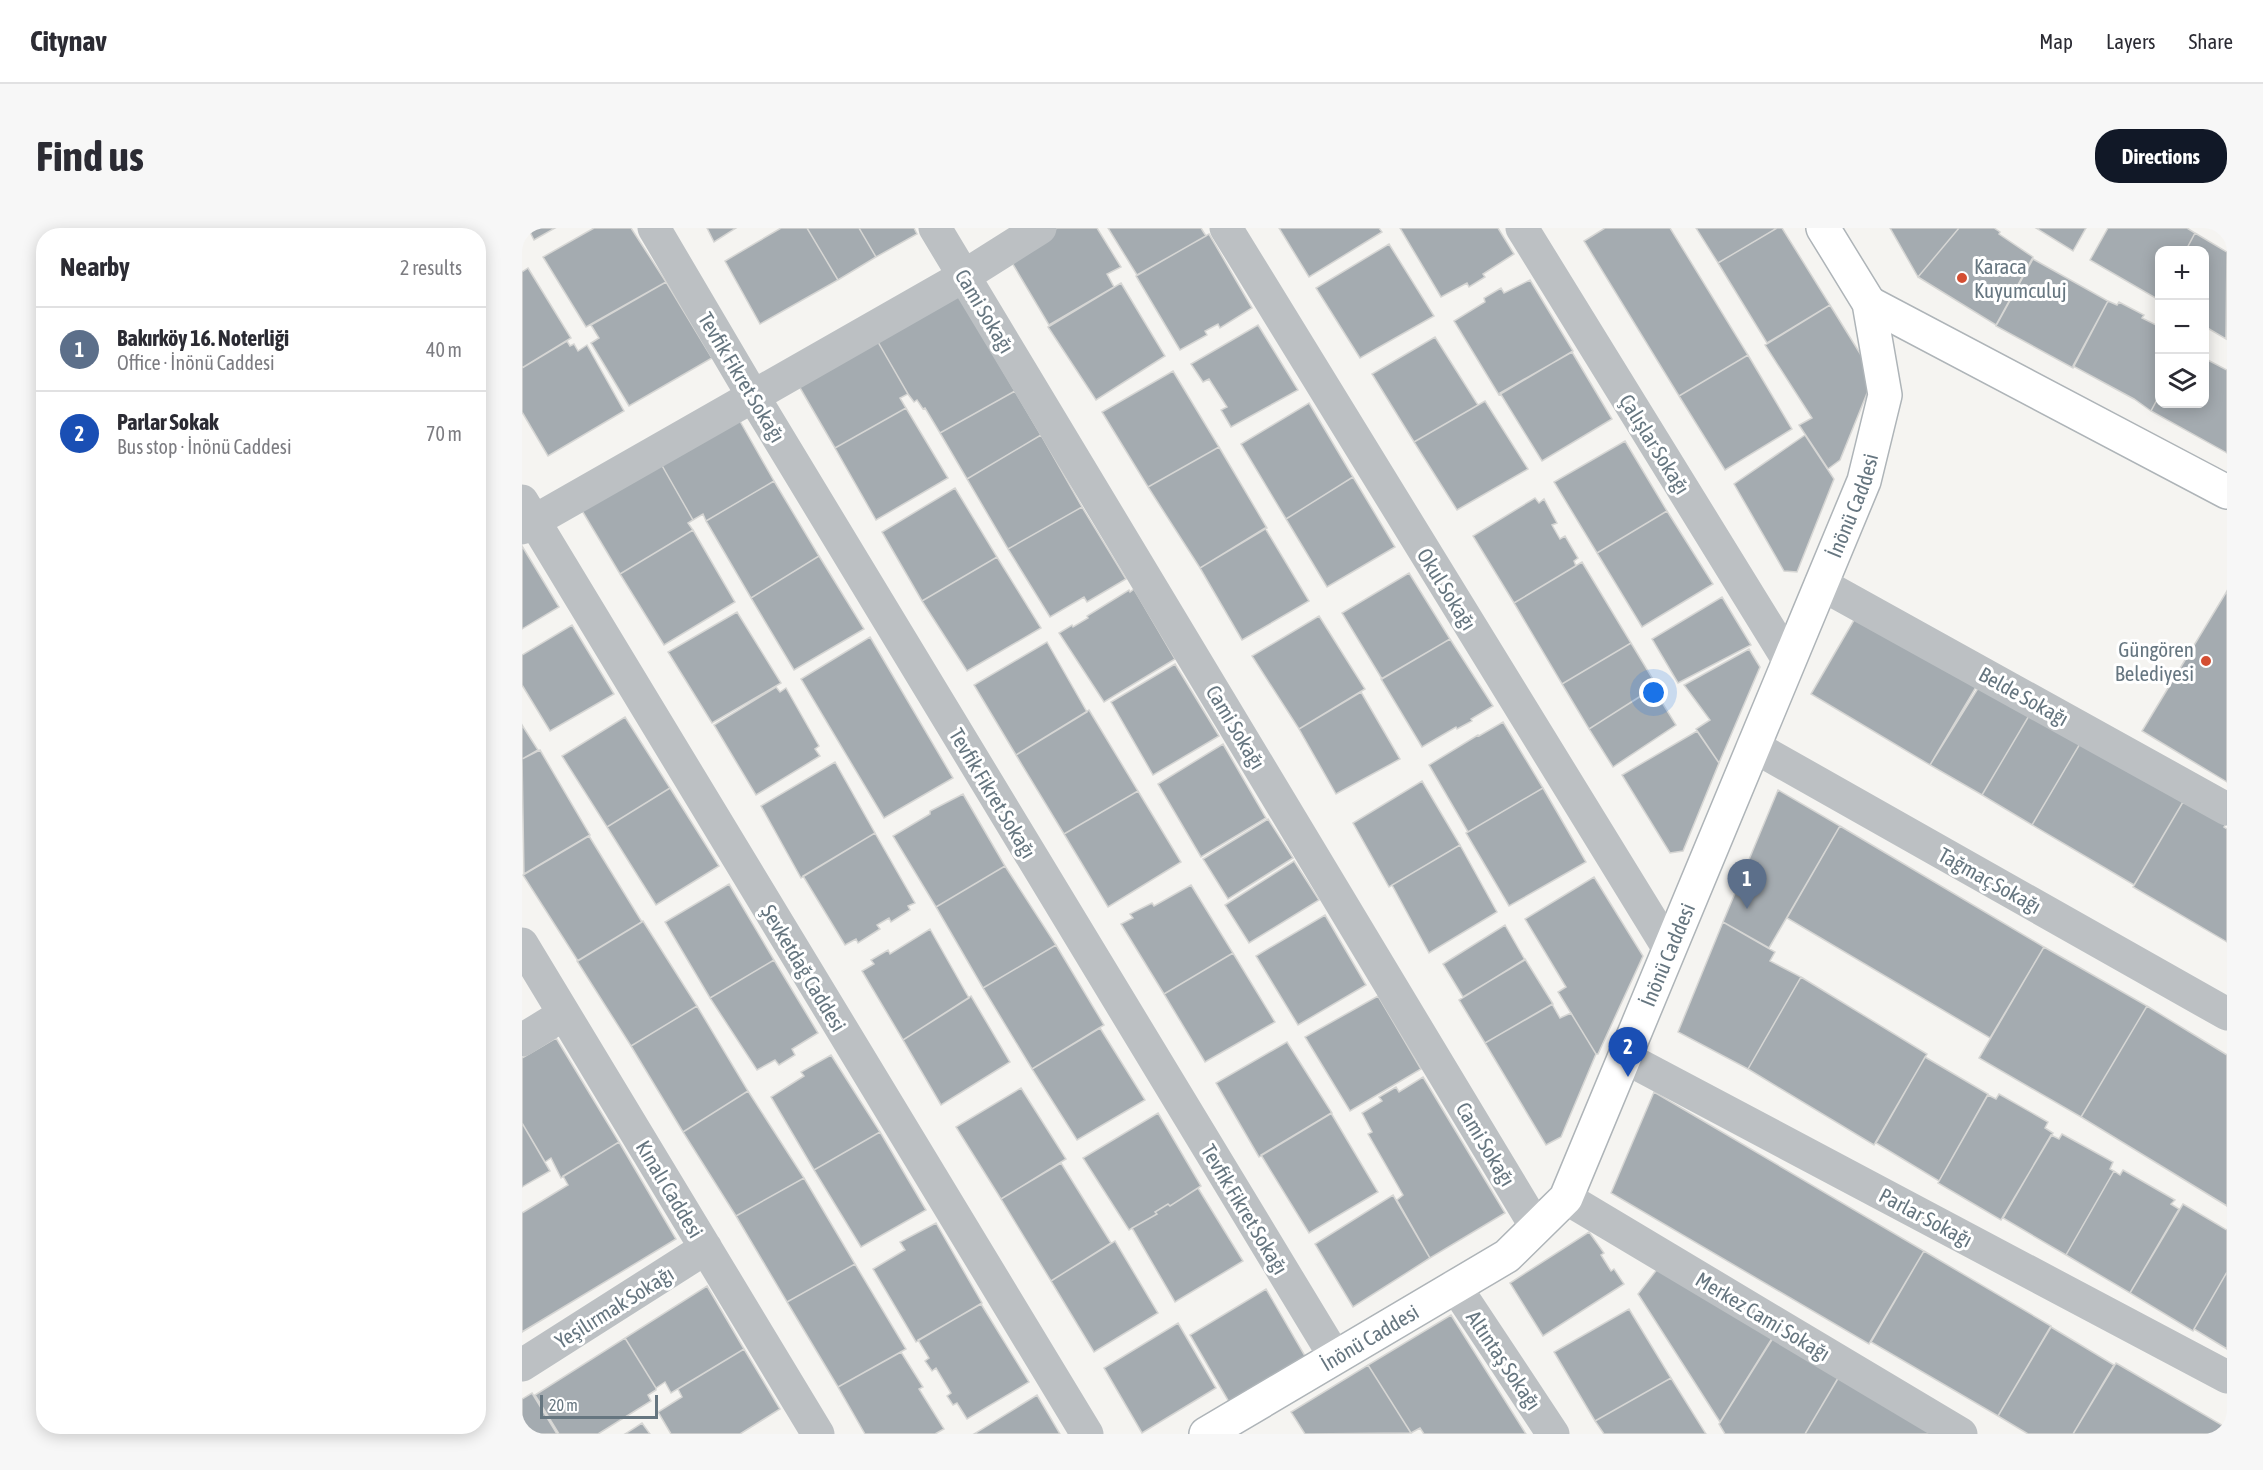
<!DOCTYPE html>
<html lang="en">
<head>
<meta charset="utf-8">
<style>
	:root { --surface:#fff; --page:#f7f7f7; --text:#2b2b33; --muted:#7c7c81; --line:#e1e1e2; --accent:#111827 }
	body { margin:0; font-family:"Asap Condensed",sans-serif; background:var(--page); color:var(--text) }
	.controls { position:absolute; right:18px; top:18px; display:grid; overflow:hidden; border-radius:12px; box-shadow:0 3px 15px #0003 }
	.controls button { width:54px; height:54px; display:grid; place-items:center; padding:0; border:0; border-bottom:2px solid var(--line); background:var(--surface); color:var(--text); font:30px sans-serif }
	.scale { position:absolute; left:18px; bottom:15px; width:118px; box-sizing:border-box; padding-left:6px; border:3px solid #667680; border-top:0; font-size:16px; line-height:21px; white-space:nowrap; color:#667680; -webkit-text-stroke:4px #fff; paint-order:stroke }
	.you { position:absolute; left:1132px; top:465px; width:21px; height:21px; margin:-15px; border:4px solid #fff; border-radius:50%; background:#1a73e8; box-shadow:0 0 0 9px #1a73e833 }
	.badge { display:grid; place-items:center; width:39px; height:39px; border-radius:50%; background:var(--accent); color:#fff; font-size:20px; font-weight:700 }
	.pin { position:absolute; translate:-50% -50px; filter:drop-shadow(0 2px 3px #0008) }
	.pin::after { content:''; position:absolute; top:32px; width:21px; height:18px; background:inherit; clip-path:polygon(0 0,100% 0,50% 100%) }
	.list { margin:0; padding:0; list-style:none }
	h2 { display:flex; justify-content:space-between; align-items:center; height:78px; margin:0; padding:0 24px; font-size:26px }
	h2 small { font-size:20px; font-weight:400; color:var(--muted) }
	.list li { display:grid; grid-template-columns:39px 1fr auto; gap:18px; align-items:center; box-sizing:border-box; height:84px; padding:0 24px; border-top:2px solid var(--line) }
	.list b { display:block; font-size:22px; white-space:nowrap }
	.list p { margin:0; font-size:20px; white-space:nowrap; color:var(--muted) }
	.list em { font-size:20px; font-style:normal; color:var(--muted) }
	.icon { flex:none; width:33px; height:33px; fill:none; stroke:currentColor; stroke-width:2; stroke-linecap:round; stroke-linejoin:round }
	.map { position:relative; flex:none; width:1705px; height:1206px; overflow:hidden; border-radius:24px }
	header { display:flex; align-items:center; gap:36px; box-sizing:border-box; height:84px; padding:0 30px; background:var(--surface); border-bottom:2px solid var(--line) }
	header strong { font-size:28px }
	nav { display:flex; gap:33px; margin-inline-start:auto; font-size:21px }
	.intro { display:flex; align-items:center; justify-content:space-between; box-sizing:border-box; height:144px; padding:0 36px }
	h1 { margin:0; font-size:42px }
	.button { padding:15px 27px; border-radius:24px; background:var(--accent); color:#fff; font-size:21px; font-weight:700 }
	main { display:flex; gap:36px; padding:0 36px }
	aside { flex:1; background:var(--surface); border-radius:24px; box-shadow:0 3px 15px #0003 }
	.map>svg:first-child { display:block }
	.building { fill:#a4abb0; stroke:#d6d6d4; stroke-width:1.5 }
	.lines { fill:none; stroke-linecap:round; stroke-linejoin:round }
	.secondary-casing { stroke:#aeb4b8; stroke-width:36 }
	.street { stroke:#bcc0c3; stroke-width:33 }
	.secondary { stroke:#fff; stroke-width:33 }
	.poi-dot { fill:#d44e32; stroke:#fff; stroke-width:2 }
	.labels { text-anchor:middle; dominant-baseline:central; stroke-width:6; stroke-linejoin:round; paint-order:stroke }
	.poi-label { font-size:21px; fill:#667680; stroke:#fff; text-anchor:start }
	.street-label { font-size:21px; fill:#667680; stroke:#fff }
</style>
</head>
<body>
<header>
<strong>Citynav</strong>
<nav><a>Map</a><a>Layers</a><a>Share</a></nav>
</header>
<div class="intro"><h1>Find us</h1><a class="button">Directions</a></div>
<main>
<aside>
<h2>Nearby<small>2 results</small></h2>
<ul class="list">
<li><span class="badge" style="background:#5c6f8a">1</span><div><b>Bakırköy 16. Noterliği</b><p>Office · İnönü Caddesi</p></div><em>40 m</em></li>
<li><span class="badge" style="background:#1a4fb4">2</span><div><b>Parlar Sokak</b><p>Bus stop · İnönü Caddesi</p></div><em>70 m</em></li>
</ul>
</aside>
<div class="map">
<svg width="1705" height="1206" viewBox="0 0 1705 1206">
	<rect width="100%" height="100%" fill="#f5f4f1"/>
	<path class="building" d="M6 0H33L12 12Z
		M72 0H109L144 54 64 99 21 29Z
		M185 0H214L192 14Z
		M259 0H285L316 52 238 96 203 33Z
		M285 0H337L354 29 316 52Z
		M337 0H392L395 6 354 29Z
		M535 0H575L599 39 585 46 592 59 527 97 486 28Z
		M586 0H679L684 8 615 47Z
		M757 0H857L860 4 787 49Z
		M878 0H976L992 26 961 46 963 49 947 59 945 55 919 69Z
		M1083 0H1148L1226 127 1157 168 1062 13Z
		M1174 0H1255L1196 35Z
		M1255 0H1260L1308 77 1245 115 1196 35Z
		M1368 0H1437L1396 49Z
		M1437 0H1472L1478 4 1477 6 1511 29 1474 97 1396 49Z
		M1514 0H1564L1551 23Z
		M1586 0H1665L1673 5 1664 22H1638L1637 72 1568 32Z
		M1673 5 1705 24 1704 111 1682 98V22H1664Z
		M687 6 730 80 698 100 696 96 683 103 685 107 658 122 614 48Z
		M867 16 912 88 838 130 794 60Z
		M1511 31 1586 73 1551 140 1474 98Z
		M6 40 49 110 0 140V44Z
		M1008 52 1051 123 977 167 932 93 963 74 962 70 979 60 982 65Z
		M144 54 190 130 107 178 69 115 77 110 69 97Z
		M599 55 643 128 574 172 526 99Z
		M433 61 493 163 418 205 403 180 401 181 395 172 392 174 386 166 352 107Z
		M1586 73 1595 77 1597 74 1622 87 1620 90 1634 97 1635 94 1638 96V166L1629 183 1612 171 1551 138Z
		M1308 77 1352 148 1318 232 1306 241 1277 197 1290 190 1243 117Z
		M736 97 776 162 709 199 699 182 705 179 687 151 681 154 669 136Z
		M352 107 386 166 378 170 384 180 313 220 274 153Z
		M913 109 956 177 892 214 850 146Z
		M45 113 48 118 52 116 56 123 65 117 102 183 26 228 0 184V140Z
		M1050 124 1090 191 1020 233 978 165Z
		M1226 127 1270 201 1203 242 1157 168Z
		M1682 130 1705 142V225L1629 183 1638 166V176H1682Z
		M651 143 697 219 626 259 580 184Z
		M493 163 519 207 445 251 418 205Z
		M963 173 1006 241 935 282 892 214Z
		M787 175 831 249 764 291 719 216Z
		M384 180 426 250 354 292 313 220Z
		M215 188 252 253 184 293 181 286 171 292 138 234Z
		M519 207 560 279 486 321 445 251Z
		M1283 207 1312 251 1275 344 1262 343 1212 256Z
		M1103 213 1145 283 1075 325 1032 254Z
		M697 219 745 300 678 340 626 259Z
		M138 234 171 292 166 295 171 302 98 346 59 281Z
		M831 249 873 319 805 359 764 291Z
		M252 253 297 328 229 370 184 293Z
		M433 260 475 329 400 373 360 304Z
		M1013 270 1017 275 1022 271 1035 295 1030 297 1038 311 1043 308 1056 330 1052 333 1054 338 992 375 951 308Z
		M560 279 604 351 565 374 562 369 528 389 486 321Z
		M1145 283 1191 356 1120 399 1075 325Z
		M743 300 787 373 720 412 678 340Z
		M171 302 213 374 142 417 98 346Z
		M0 318 37 379 0 401Z
		M297 328 342 401 272 442 229 370Z
		M475 329 519 400 445 443 400 373Z
		M1060 334 1109 415 1040 456 992 375Z
		M887 345 928 411 860 451 820 385Z
		M612 361 653 431 582 474 537 405 550 397 551 399 566 390 565 388 607 362 608 364Z
		M1705 363V554L1620 503Z
		M1200 369 1229 417 1156 455 1130 411Z
		M1339 380 1457 454 1408 537 1289 466Z
		M215 384 259 455 190 495 146 424Z
		M797 388 843 461 777 501 730 428Z
		M50 397 92 466 28 503 0 457V427Z
		M348 409 431 550 362 590 279 451Z
		M928 411 971 478 949 491 950 493 935 501 934 499 900 519 859 451Z
		M525 414 565 484 494 527 452 457Z
		M1109 415 1135 458 1067 501 1040 456Z
		M1227 421 1238 439 1197 535 1174 501 1188 492 1162 457Z
		M653 436 697 508 631 547 589 474Z
		M1458 457 1508 486 1460 567 1408 537Z
		M254 459 258 464 264 460 297 518 293 521 298 528 234 567 192 497Z
		M1131 460 1154 497 1091 539 1067 501Z
		M839 464 878 531 814 566 777 501Z
		M567 482 616 563 542 606 494 527Z
		M1508 486 1559 514 1510 597 1460 567Z
		M103 489 148 560 85 599 40 528Z
		M981 494 1021 560 946 604 907 537 956 507 957 508Z
		M0 497 16 522 0 531Z
		M1175 503 1197 535 1161 623 1148 625 1100 547Z
		M1559 514 1661 574 1612 657 1510 597Z
		M701 516 744 590 679 629 636 556Z
		M18 522 68 607 2 646 0 531Z
		M313 534 353 605 279 650 239 578Z
		M900 553 938 617 867 659 831 595Z
		M148 560 197 638 134 677 85 599Z
		M1021 560 1064 634 987 678 944 605Z
		M1256 562 1318 598 1247 720 1201 694Z
		M616 563 659 634 586 679 542 606Z
		M441 566 483 638 414 679 371 608 408 586V583Z
		M1661 574 1704 596 1702 599 1705 601V714L1611 659Z
		M746 591 771 630 706 671 681 631Z
		M1318 598 1522 719 1468 810 1265 690Z
		M353 605 393 675 386 678 388 682 369 694 367 690 355 697 358 701 336 715 334 711 323 717 281 648Z
		M67 608 120 694 56 733 1 647Z
		M938 617 975 684 907 725 870 657Z
		M772 633 797 672 727 715 703 677Z
		M483 638 534 717 461 760 414 679Z
		M1072 649 1121 728 1076 826H1074L1036 764 1044 759 1003 691Z
		M207 656 252 732 188 770 143 694Z
		M669 657 711 725 642 766 599 696 611 690 608 686 630 675 632 678Z
		M803 687 844 757 776 797 734 728Z
		M121 693 175 778 109 818 55 733Z
		M1201 694 1253 724 1248 733 1279 749 1226 841 1156 804Z
		M983 697 1003 732 941 769 921 736Z
		M408 701 447 770 381 812 340 743 352 736 349 732 366 722 368 726Z
		M534 717 582 797 510 841 461 760Z
		M1522 719 1625 778 1559 889 1457 830Z
		M711 725 753 794 683 834 642 766Z
		M1003 731 1031 776 963 815 937 772Z
		M252 732 296 805 270 821 273 827 257 837 253 832 235 842 188 770Z
		M1279 749 1405 826 1352 917 1226 841Z
		M449 768 488 834 419 877 381 812Z
		M856 768 899 841 828 883 783 809Z
		M1030 776 1038 790 1049 785 1074 826 1039 909 1024 917 963 815Z
		M175 778 226 863 161 904 109 818Z
		M1625 778 1705 827V978L1559 889Z
		M578 800 623 872 555 912 510 841Z
		M34 810 97 914 39 950 29 930 23 934 0 895V830Z
		M765 814 810 885 737 929 694 855Z
		M309 827 358 904 292 942 249 869 282 848 279 844Z
		M1403 829 1466 866 1417 953 1354 915Z
		M901 849 983 985 908 1030 875 972 881 967 846 906 850 904 840 885 860 873 857 869 874 859 877 864Z
		M499 860 544 931 479 971 434 899Z
		M226 863 282 950 214 988 161 904Z
		M1132 864 1402 1023 1347 1116 1089 965Z
		M1477 866 1526 894 1523 900 1531 905 1479 992 1416 955 1466 867 1474 871Z
		M636 885 679 958 648 978 646 976 633 984 635 986 607 1002 561 930Z
		M809 885 856 964 787 1005 739 927Z
		M0 895 28 943 0 959Z
		M358 904 404 982 339 1019 292 942Z
		M1540 906 1591 934 1588 941 1592 943 1544 1027 1481 990 1529 907 1537 911Z
		M97 914 154 1011 0 1104V985L46 957 41 948Z
		M539 935 589 1015 529 1053 479 971Z
		M1601 942 1653 972 1649 976 1657 981 1608 1065 1544 1027 1592 943 1598 947Z
		M282 950 333 1036 265 1074 214 988Z
		M676 960 721 1033 653 1074 610 1000 635 986 633 984 646 976 648 978Z
		M871 967 908 1030 831 1079 793 1016Z
		M1661 976 1705 1002V1044L1671 1103 1608 1065Z
		M414 995 460 1075 394 1114 351 1041 383 1022 378 1014Z
		M1067 1004 1082 1025 1079 1027 1089 1043 1092 1041 1102 1056 1021 1108 988 1055Z
		M593 1013 636 1085 572 1124 529 1053Z
		M1402 1023 1529 1098 1476 1188 1349 1114Z
		M1140 1035 1254 1104 1198 1194 1116 1066Z
		M333 1036 384 1121 316 1159 265 1074Z
		M1705 1044V1121L1672 1101Z
		M185 1058 222 1121 149 1165 143 1154 134 1160 103 1110Z
		M744 1061 783 1128 707 1174 668 1107Z
		M459 1076 507 1154 445 1191 435 1175 431 1177 425 1168 429 1165 414 1140 410 1143 403 1133 407 1130 396 1112Z
		M1107 1081 1149 1150 1073 1193 1032 1124Z
		M929 1087 1004 1206H902L898 1200 889 1205 846 1137Z
		M656 1095 694 1160 620 1205 582 1140Z
		M1529 1099 1592 1137 1551 1206H1506L1476 1188Z
		M1256 1102 1322 1140 1283 1206H1203L1197 1196Z
		M103 1110 134 1160V1162L126 1167 129 1173 76 1206H37L13 1167Z
		M222 1121 258 1181 218 1206H149L136 1184 160 1169 156 1161Z
		M379 1124 401 1159 397 1161 422 1201 413 1206H343L316 1159Z
		M1594 1135 1705 1200V1206H1551Z
		M846 1137 889 1205 783 1206 769 1184Z
		M1321 1142 1431 1206H1283Z
		M1149 1150 1184 1206H1082L1073 1193Z
		M10 1165 35 1206H0V1171Z
		M515 1167 538 1206H452Z
		M120 1195 128 1206H103Z"/>
	<g class="lines">
		<defs>
			<g id="secondary">
				<path d="M1347 75 1705 264"/>
				<path id="s1" d="M684 1206 985 1028 1044 970 1342 253 1363 167 1347 75 1301 0"/>
			</g>
		</defs>
		<use href="#secondary" class="secondary-casing"/>
		<path class="street" d="M132 0 231 168 813 1129
			M413 0 1014 999
			M704 0 1147 721
			M1000 0 1267 433
			M0 273 565 1206
			M0 300 442 48 518 0
			M1299 356 1705 581
			M1231 518 1705 786
			M0 716 296 1206
			M0 812 42 786
			M1102 829 1705 1149
			M1044 970 1439 1206
			M933 1058 1031 1206
			M0 1137 184 1020"/>
		<use href="#secondary" class="secondary"/>
	</g>
	<g class="poi-dot">
		<circle cx="1440" cy="50" r="6"/>
		<circle cx="1684" cy="433" r="6"/>
	</g>
	<g class="labels">
		<g class="poi-label">
			<text x="1452" y="38">Karaca<tspan x="1452" dy="24">Kuyumculuj</tspan></text>
			<text x="1672" y="421" text-anchor="end">Güngören<tspan x="1672" dy="24">Belediyesi</tspan></text>
		</g>
		<g class="street-label">
			<text transform="translate(463 83) rotate(59)">Cami Sokağı</text>
			<text transform="translate(220 149) rotate(59)">Tevfik Fikret Sokağı</text>
			<text transform="translate(1133 216) rotate(58)">Çalışlar Sokağı</text>
			<text stroke="none"><textPath href="#s1" startOffset="1182">İnönü Caddesi</textPath></text>
			<text transform="translate(925 361) rotate(58)">Okul Sokağı</text>
			<text transform="translate(1502 468) rotate(29)">Belde Sokağı</text>
			<text transform="translate(714 499) rotate(59)">Cami Sokağı</text>
			<text transform="translate(471 565) rotate(59)">Tevfik Fikret Sokağı</text>
			<text transform="translate(1468 652) rotate(29)">Tağmaç Sokağı</text>
			<text stroke="none"><textPath href="#s1" startOffset="696">İnönü Caddesi</textPath></text>
			<text transform="translate(282 740) rotate(59)">Şevketdağ Caddesi</text>
			<text transform="translate(964 916) rotate(59)">Cami Sokağı</text>
			<text transform="translate(148 961) rotate(59)">Kınalı Caddesi</text>
			<text transform="translate(723 981) rotate(59)">Tevfik Fikret Sokağı</text>
			<text transform="translate(1404 989) rotate(28)">Parlar Sokağı</text>
			<text transform="translate(92 1079) rotate(-32)">Yeşilırmak Sokağı</text>
			<text transform="translate(1241 1088) rotate(31)">Merkez Cami Sokağı</text>
			<text stroke="none"><textPath href="#s1" startOffset="190">İnönü Caddesi</textPath></text>
			<text transform="translate(982 1132) rotate(56)">Altıntaş Sokağı</text>
		</g>
	</g>
</svg>
<div class="controls">
<button>+</button>
<button>−</button>
<button><svg class="icon" aria-label="layers" viewBox="0 0 24 24"><path d="M12 4l9 5-9 5-9-5zM3 14l9 5 9-5"/></svg></button>
</div>
<div class="scale">20 m</div>
<div class="you"></div>
<div class="pin badge" style="left:1225px;top:681px;background:#5c6f8a">1</div>
<div class="pin badge" style="left:1106px;top:849px;background:#1a4fb4">2</div>
</div>
</main>
</body>
</html>
